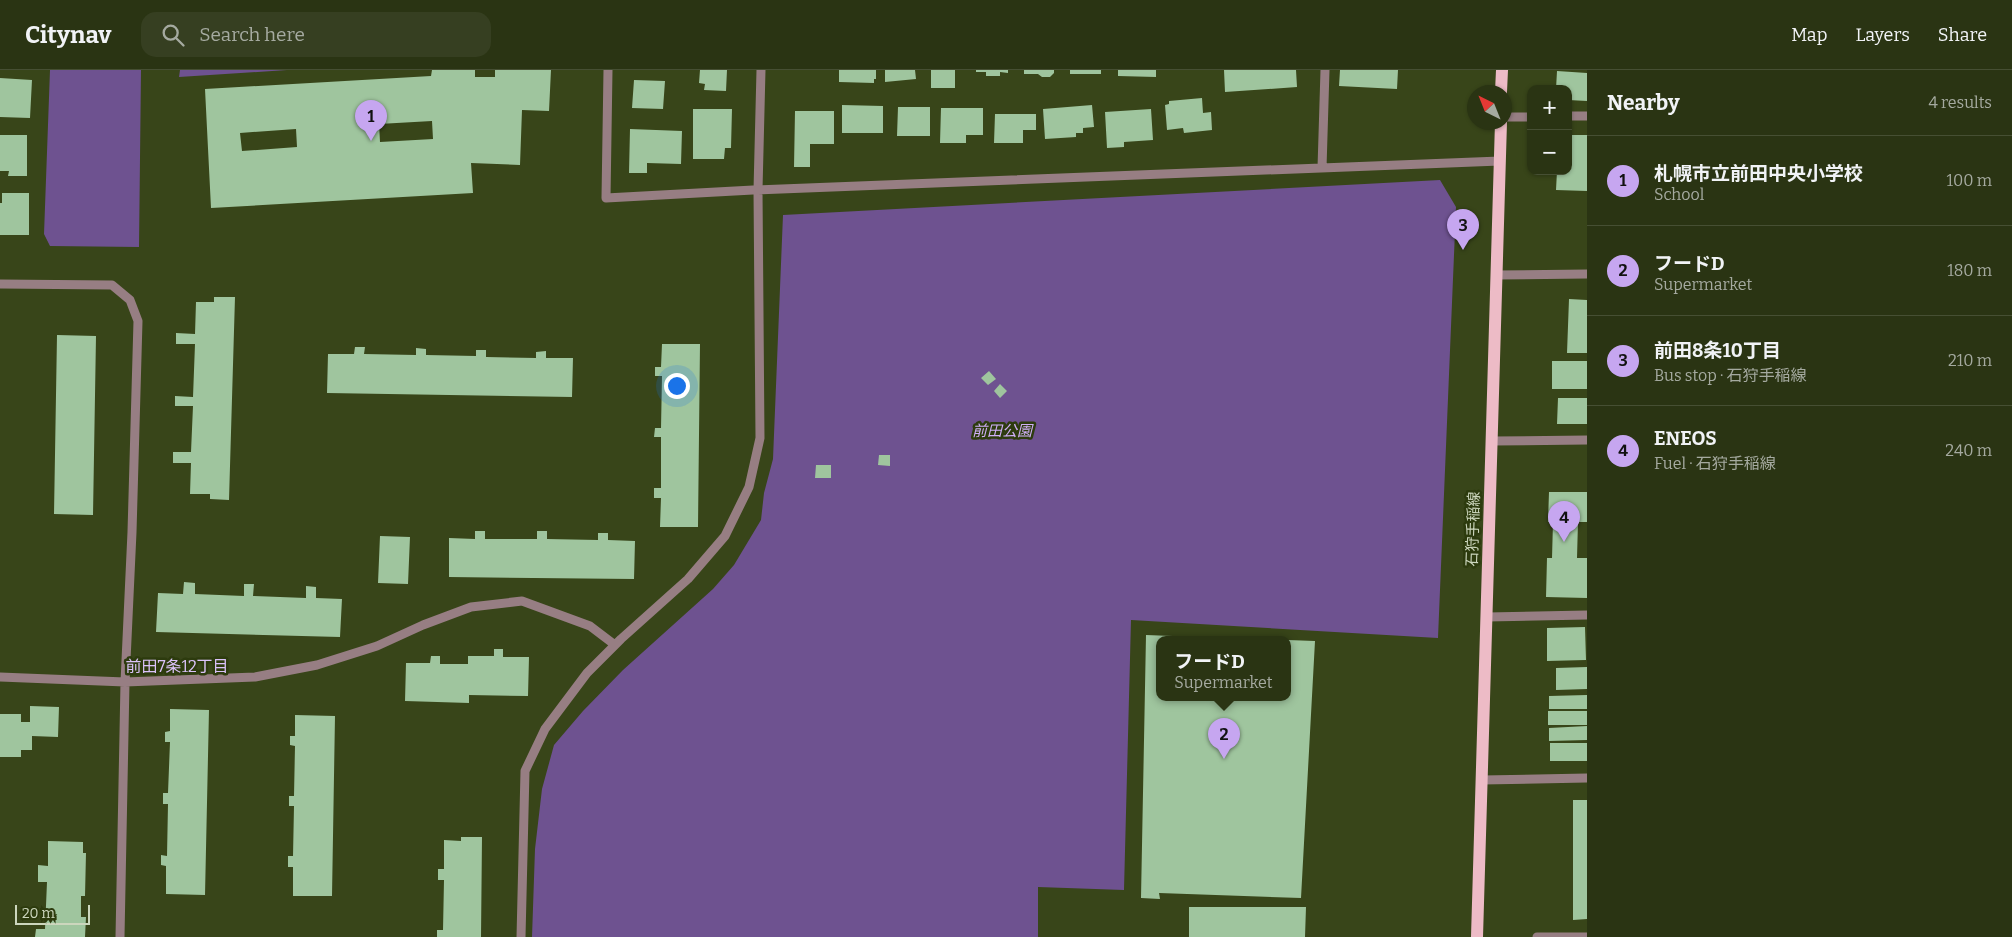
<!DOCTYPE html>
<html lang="en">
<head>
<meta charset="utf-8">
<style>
	:root { --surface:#2a3413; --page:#363f21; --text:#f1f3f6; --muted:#a5aaa0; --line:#464f33; --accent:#c6a6f0 }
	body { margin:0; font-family:Bitter,"Noto Sans JP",serif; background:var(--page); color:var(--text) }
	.controls { position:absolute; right:15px; top:15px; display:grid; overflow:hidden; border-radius:10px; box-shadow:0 1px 4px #0004 }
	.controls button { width:45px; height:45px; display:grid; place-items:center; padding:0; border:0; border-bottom:1px solid var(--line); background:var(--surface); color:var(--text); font:25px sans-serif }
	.compass { position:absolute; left:1467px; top:15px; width:45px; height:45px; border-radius:50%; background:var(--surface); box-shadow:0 1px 4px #0004; rotate:317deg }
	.scale { position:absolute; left:15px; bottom:12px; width:75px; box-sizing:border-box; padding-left:5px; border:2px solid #ccd6bd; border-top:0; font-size:14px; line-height:18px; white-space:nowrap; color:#ccd6bd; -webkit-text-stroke:4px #2d3b0e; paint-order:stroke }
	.you { position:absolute; left:676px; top:315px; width:18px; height:18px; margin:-12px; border:4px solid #fff; border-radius:50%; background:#1a73e8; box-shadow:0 0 0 8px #1a73e833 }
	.badge { display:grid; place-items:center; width:32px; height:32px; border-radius:50%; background:var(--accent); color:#111; font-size:16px; font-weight:700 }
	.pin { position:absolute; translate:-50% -41px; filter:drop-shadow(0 1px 2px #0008) }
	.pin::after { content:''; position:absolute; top:26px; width:18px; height:15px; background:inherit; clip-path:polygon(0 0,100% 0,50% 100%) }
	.popup { position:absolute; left:1156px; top:566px; width:135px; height:65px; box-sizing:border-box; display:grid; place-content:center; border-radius:10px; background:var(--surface); filter:drop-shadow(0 1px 4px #0005); font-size:16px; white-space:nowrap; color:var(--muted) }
	.popup b { font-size:19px; color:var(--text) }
	.popup::after { content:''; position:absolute; left:50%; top:100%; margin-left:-10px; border:10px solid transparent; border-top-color:var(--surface) }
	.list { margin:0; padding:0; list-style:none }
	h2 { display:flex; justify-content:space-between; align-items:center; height:65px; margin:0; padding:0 20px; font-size:21px }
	h2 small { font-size:16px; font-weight:400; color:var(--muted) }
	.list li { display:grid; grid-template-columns:32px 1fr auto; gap:15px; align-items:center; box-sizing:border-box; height:90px; padding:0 20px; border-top:1px solid var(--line) }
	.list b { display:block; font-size:19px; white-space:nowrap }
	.list p { margin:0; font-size:16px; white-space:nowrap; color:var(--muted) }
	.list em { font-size:16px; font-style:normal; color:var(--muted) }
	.icon { flex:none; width:28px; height:28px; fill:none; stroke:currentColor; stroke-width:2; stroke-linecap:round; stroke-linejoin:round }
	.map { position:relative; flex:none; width:1587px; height:867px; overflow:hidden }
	header { display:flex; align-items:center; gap:30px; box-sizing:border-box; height:70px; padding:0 25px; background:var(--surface); border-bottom:1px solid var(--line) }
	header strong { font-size:24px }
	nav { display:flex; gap:28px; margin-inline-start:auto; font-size:18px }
	.search { width:350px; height:45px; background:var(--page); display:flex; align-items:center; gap:12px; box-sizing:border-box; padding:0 18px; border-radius:15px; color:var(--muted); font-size:19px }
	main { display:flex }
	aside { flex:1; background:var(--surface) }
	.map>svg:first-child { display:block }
	.green { fill:#6e5290 }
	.building { fill:#9fc59e; fill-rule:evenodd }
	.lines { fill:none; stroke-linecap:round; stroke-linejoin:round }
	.minor { stroke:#977e83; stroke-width:9 }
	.major { stroke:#edbbc6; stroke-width:12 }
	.labels { text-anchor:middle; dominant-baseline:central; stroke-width:5; stroke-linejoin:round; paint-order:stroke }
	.park-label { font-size:15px; font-style:italic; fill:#cfaff7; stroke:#2d3b0e }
	.street-label { font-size:15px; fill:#ccd6bd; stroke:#2d3b0e }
	.neighbourhood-label { font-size:16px; fill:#dbc3fa; stroke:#2d3b0e }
</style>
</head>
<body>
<header>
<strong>Citynav</strong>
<div class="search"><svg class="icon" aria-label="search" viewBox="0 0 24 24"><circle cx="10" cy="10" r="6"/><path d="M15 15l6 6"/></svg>Search here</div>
<nav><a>Map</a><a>Layers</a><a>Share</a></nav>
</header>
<main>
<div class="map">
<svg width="1587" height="867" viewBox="0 0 1587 867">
	<rect width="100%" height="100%" fill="#384519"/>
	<path class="green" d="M50 0H141L139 177 50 176 44 164Z
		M180 0H287L179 7Z
		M1440 110 1456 137 1438 568 1131 550 1124 820 1038 817V867H532L535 779 542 719 554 675 583 641 623 600 713 519 734 495 761 450 764 423 773 389 783 145Z"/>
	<path class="building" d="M432 0H475V7H495V0H551L549 41 522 40 520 95 471 93 473 123 211 138 205 19 431 6ZM432 51 433 69 380 72 379 54ZM296 59 297 77 242 81 240 63Z
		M700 0H727L726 21 704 20 705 14 699 13Z
		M839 0H876V9H874V13L839 12Z
		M885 0H915L916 9 885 12Z
		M931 0H955V18H931Z
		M976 0H1008V3L1000 2V6H986V2H976Z
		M1024 0H1054V3L1050 7H1042L1038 4H1024Z
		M1070 0H1101V4H1070Z
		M1118 0H1156V7L1118 6Z
		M1224 0H1296L1297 17 1225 22Z
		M1340 0H1398L1397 19 1339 16Z
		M1557 1 1587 3V31L1568 30V19H1556Z
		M0 8 32 10 30 48 0 47Z
		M634 10 665 11 663 39 632 38Z
		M1202 28 1203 43 1211 42 1212 60 1184 63 1183 58 1167 60 1165 35 1169 34V31Z
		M842 35 883 36V63H842Z
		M1092 35 1094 57 1083 58V63H1076V67L1045 69 1043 39Z
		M898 37H930V66H897Z
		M941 38H983V65H966V73H940Z
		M693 39H732L731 78H725L724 89H693Z
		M1151 39 1153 70 1124 72V77L1107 78 1105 42Z
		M795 41H834V74H810V97H794Z
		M995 44H1036V60H1023V73H994Z
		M630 59 682 61 681 94 647 93V103H629Z
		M0 65H27V106H8L9 101H0Z
		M1568 65H1587V121L1556 120 1557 101H1568Z
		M2 123H29V165H0V133H2Z
		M214 227H235L229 430 210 429V424H190L191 393H173V382H191L193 336H175V326L193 327 195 274H176V263L195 264 196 232H214Z
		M1569 229 1587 230V283H1567Z
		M57 265 96 266 93 445 54 444Z
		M662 274H700L698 457H660L661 428H654V418H661V367H654L655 358H661L662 306H655V297H661Z
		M355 277H365L364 284 416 285V278L426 279V285L476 286V280H486V287L536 288V282L546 281V288H573L572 327 327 323 328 284H354Z
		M1552 291H1587V319H1552Z
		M989 301 996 309 988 315 981 308Z
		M1000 314 1007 321 1000 328 994 321Z
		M1558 328H1587V354H1557Z
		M879 385H890V396L878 395Z
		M816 395H831V408H815Z
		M1549 422H1587V452H1578L1577 488H1587V528L1546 527 1547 488H1552L1553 452H1548Z
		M475 461H485V469H537V461H547V469L598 470V463H608V470L635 471 634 509 449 507V468L475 469Z
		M380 466 410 467 408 514 378 513Z
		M184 512 195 513V524L244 526V514H254L253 526 306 528V516L316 517V528L342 529 340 567 156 562 158 523 183 524Z
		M1585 557 1586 590 1547 591V558Z
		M1146 565 1252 569V570H1160V628H1288V570L1315 571 1301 828 1159 823 1160 829 1141 828Z
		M494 579H503V587H529L528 626 469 625V633L405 631 406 593H430L431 586H440V594H468V586H494Z
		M1587 597V619L1556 620V598Z
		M1587 625V639H1549V626Z
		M30 636 59 637 58 667 32 666V680H21V687H0V644H21V652H30Z
		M170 639 209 640 205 825 166 824V796L161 795V785L167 786 168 734H163V723H168L170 672H165V662L170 661Z
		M1548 641H1587V655H1548Z
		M295 645 335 646 332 826H293V797H288V786H293L294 736H289V726H294L295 676 290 675V666H295Z
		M1587 656V670L1549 671V658Z
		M1550 673H1587V691H1550Z
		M1573 730H1587V849L1573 850Z
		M461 767H482L481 867H437V860H443L444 810H438V799H444V770L461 771Z
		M48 771 83 772V783H86L85 826H81V847H86L85 867H35L36 859H45L47 812H38V795L48 796Z
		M1189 837H1306L1305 867H1189Z"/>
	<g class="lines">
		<path class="minor" d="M608 0 606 128 753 120 1500 91
			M1568 46H1587
			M1504 47H1531
			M1322 98 1325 0
			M1496 205 1587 204
			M0 214 112 215 130 230 138 251 132 462 125 612 120 867
			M1492 371 1587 370
			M1487 547 1587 545
			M0 607 125 612 255 607 317 595 377 576 423 555 471 537 522 531 590 556 615 575
			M1482 710 1587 708
			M521 867 525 701 545 659 587 603 621 569 688 509 725 466 749 417 760 368 758 120 761 0
			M1537 867H1587"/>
		<path class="major" d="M1501 22 1502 0
			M1477 867 1501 52"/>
	</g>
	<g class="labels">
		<g class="park-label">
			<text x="1002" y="361">前田公園</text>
		</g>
		<g class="street-label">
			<text transform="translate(1473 459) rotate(-88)">石狩手稲線</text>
		</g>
		<g class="neighbourhood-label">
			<text x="177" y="596">前田7条12丁目</text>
		</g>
	</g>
</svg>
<div class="controls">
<button>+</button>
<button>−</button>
</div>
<svg class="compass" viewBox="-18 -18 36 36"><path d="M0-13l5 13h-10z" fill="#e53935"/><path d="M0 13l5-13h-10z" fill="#a5aaa0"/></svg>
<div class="scale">20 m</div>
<div class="you"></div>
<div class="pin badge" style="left:371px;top:71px">1</div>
<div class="pin badge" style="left:1224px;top:689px">2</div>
<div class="popup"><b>フードD</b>Supermarket</div>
<div class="pin badge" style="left:1463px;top:180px">3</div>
<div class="pin badge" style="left:1564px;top:472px">4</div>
</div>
<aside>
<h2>Nearby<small>4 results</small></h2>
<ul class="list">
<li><span class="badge">1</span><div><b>札幌市立前田中央小学校</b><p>School</p></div><em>100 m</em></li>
<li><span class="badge">2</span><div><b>フードD</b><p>Supermarket</p></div><em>180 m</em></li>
<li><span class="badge">3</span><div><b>前田8条10丁目</b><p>Bus stop · 石狩手稲線</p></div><em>210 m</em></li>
<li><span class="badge">4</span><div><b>ENEOS</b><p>Fuel · 石狩手稲線</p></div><em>240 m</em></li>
</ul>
</aside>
</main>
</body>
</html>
